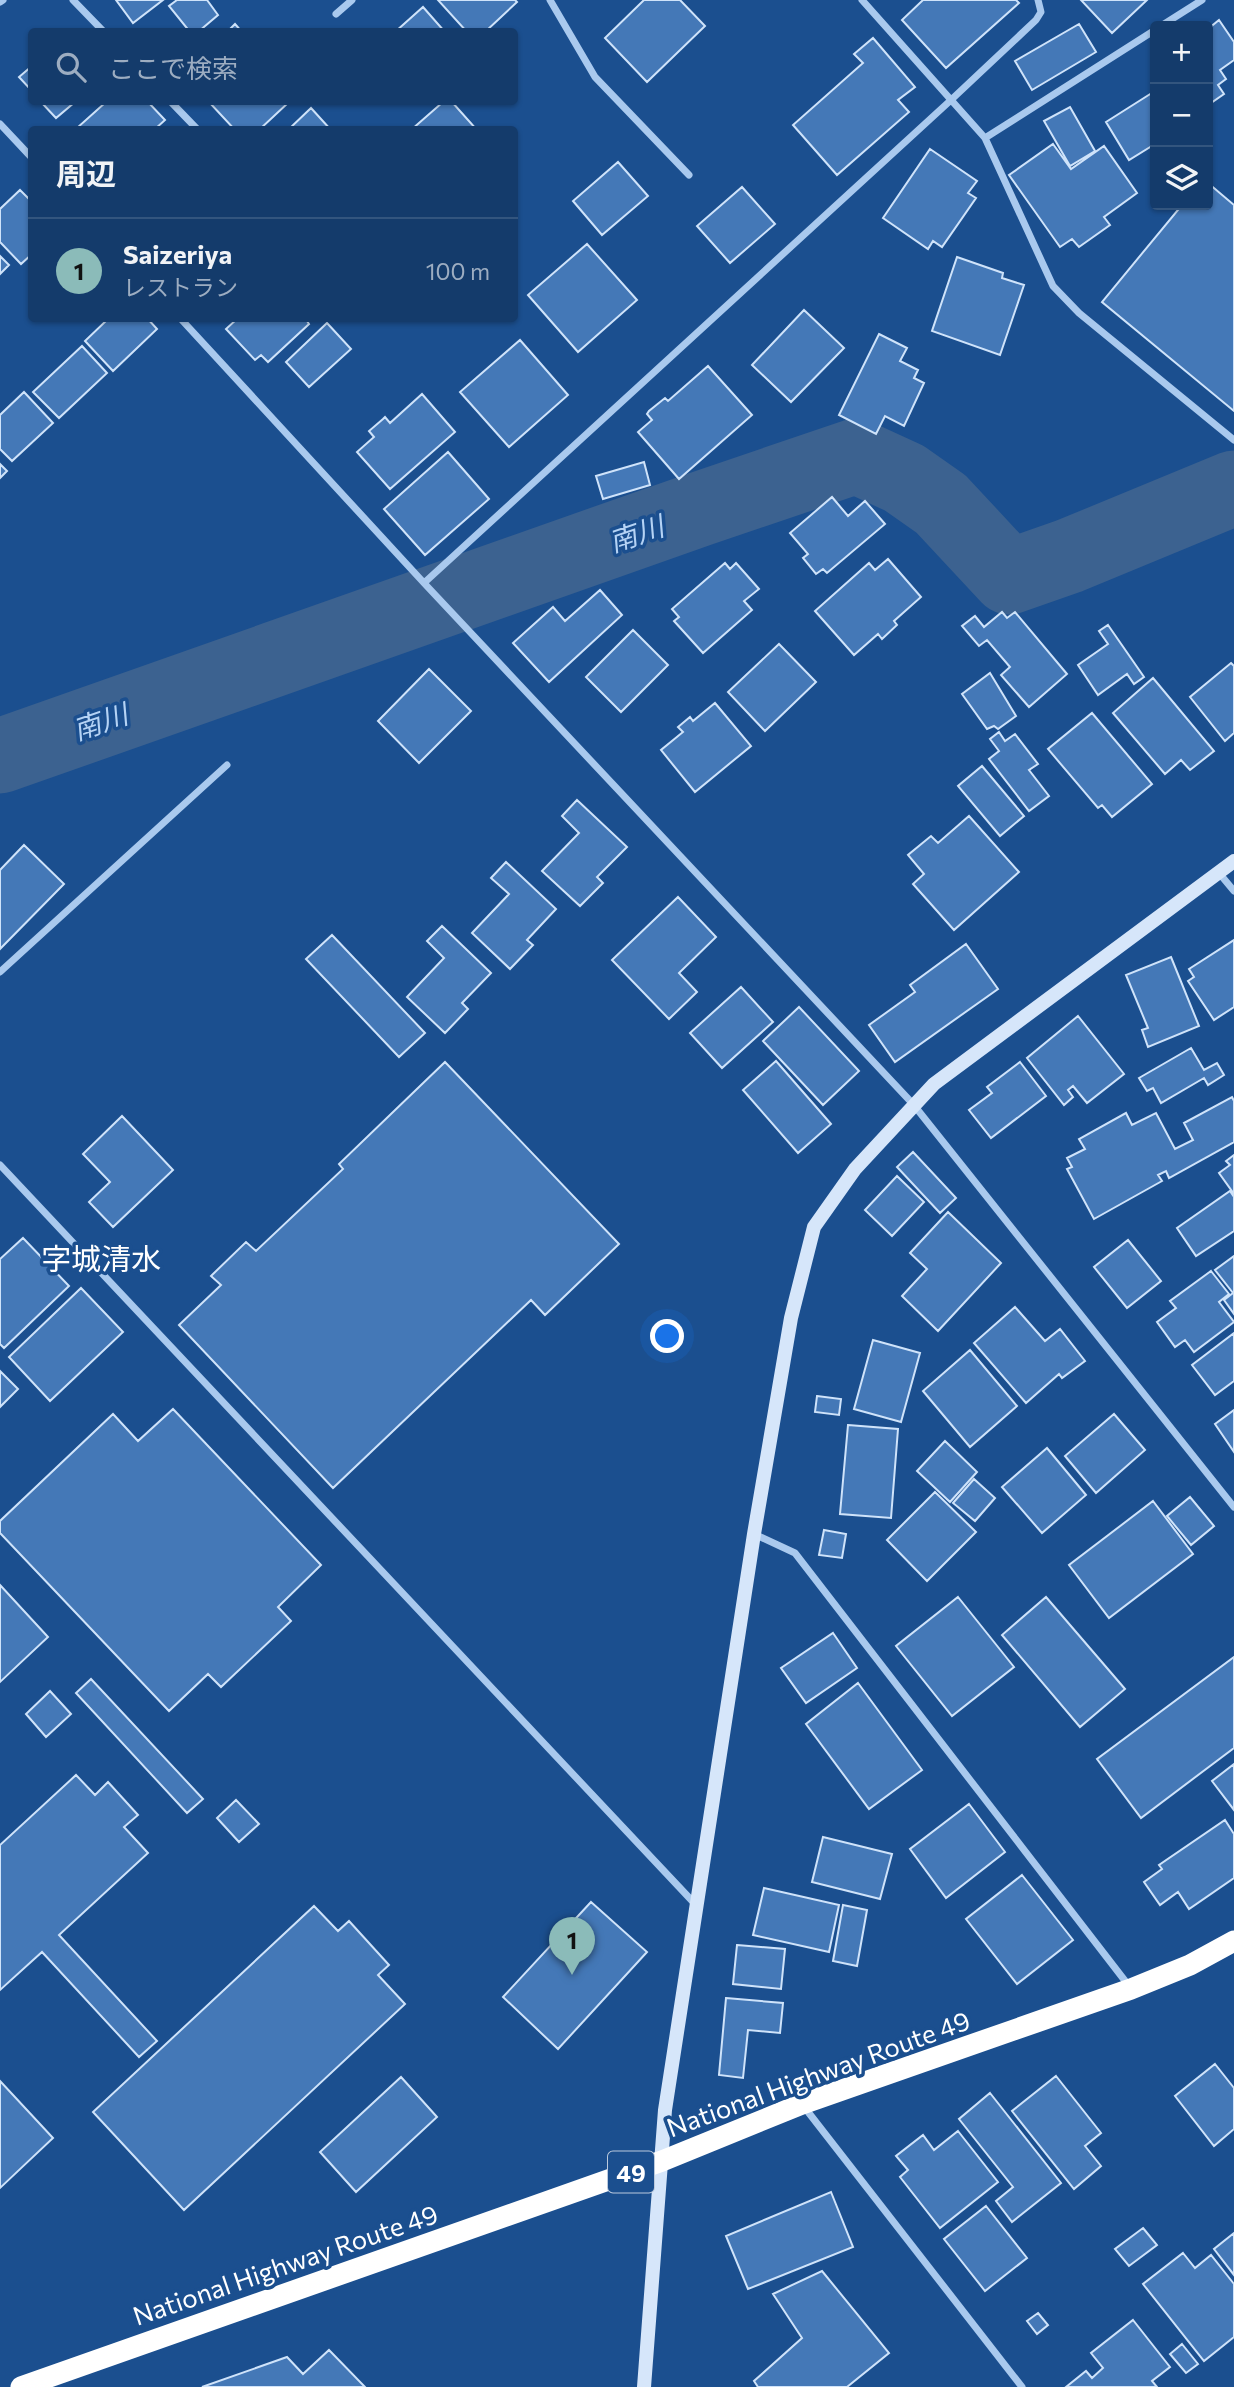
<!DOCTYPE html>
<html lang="ja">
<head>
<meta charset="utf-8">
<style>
	:root { --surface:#143b6b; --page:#1d4271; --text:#f1f3f6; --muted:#9dadc1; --line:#33557e; --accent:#8bbbb9 }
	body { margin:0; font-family:Commissioner,"Noto Sans JP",sans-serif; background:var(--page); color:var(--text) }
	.controls { position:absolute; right:21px; top:21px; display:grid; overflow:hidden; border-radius:7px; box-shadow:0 2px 5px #0004 }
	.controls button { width:63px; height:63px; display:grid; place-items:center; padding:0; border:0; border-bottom:2px solid var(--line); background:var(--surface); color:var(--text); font:35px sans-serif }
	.you { position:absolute; left:668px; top:1337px; width:24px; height:24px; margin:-18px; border:5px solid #fff; border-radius:50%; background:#1a73e8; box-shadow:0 0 0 10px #1a73e833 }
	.badge { display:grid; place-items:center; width:46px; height:46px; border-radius:50%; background:var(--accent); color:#111; font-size:23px; font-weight:700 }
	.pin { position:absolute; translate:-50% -58px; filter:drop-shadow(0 2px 4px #0008) }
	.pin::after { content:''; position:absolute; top:37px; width:24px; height:21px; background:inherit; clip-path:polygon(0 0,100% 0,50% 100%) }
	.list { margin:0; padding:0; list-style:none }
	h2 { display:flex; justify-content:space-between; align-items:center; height:91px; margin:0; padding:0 28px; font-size:30px }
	h2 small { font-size:23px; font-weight:400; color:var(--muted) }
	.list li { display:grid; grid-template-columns:46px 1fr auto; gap:21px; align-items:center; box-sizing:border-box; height:105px; padding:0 28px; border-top:2px solid var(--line) }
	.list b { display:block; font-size:26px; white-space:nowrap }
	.list p { margin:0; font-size:23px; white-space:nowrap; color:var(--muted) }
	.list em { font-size:23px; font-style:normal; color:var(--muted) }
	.icon { flex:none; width:38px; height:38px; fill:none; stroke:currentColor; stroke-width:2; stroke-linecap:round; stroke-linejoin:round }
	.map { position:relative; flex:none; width:1234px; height:2387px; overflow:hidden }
	.search { position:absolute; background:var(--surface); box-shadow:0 2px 5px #0004; left:28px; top:28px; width:490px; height:77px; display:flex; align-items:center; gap:18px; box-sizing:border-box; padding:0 24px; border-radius:7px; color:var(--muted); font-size:26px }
	.panel { position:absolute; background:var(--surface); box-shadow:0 2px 5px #0004; left:28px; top:126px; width:490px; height:196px; border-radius:7px }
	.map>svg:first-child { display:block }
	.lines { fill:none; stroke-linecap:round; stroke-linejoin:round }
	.river { stroke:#3c6290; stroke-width:75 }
	.building { fill:#4478b7; stroke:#cfe3fa; stroke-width:2 }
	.street { stroke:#a9c9ee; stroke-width:7 }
	.secondary { stroke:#d6e6fa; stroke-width:14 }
	.highway { stroke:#fff; stroke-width:21 }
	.labels { text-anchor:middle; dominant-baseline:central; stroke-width:7; stroke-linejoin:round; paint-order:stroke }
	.shield { fill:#1b4f8f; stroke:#bbcadd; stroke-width:2 }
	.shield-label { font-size:24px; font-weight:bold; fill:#fff }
	.street-label { font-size:26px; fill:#fff; stroke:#1b4f8f }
	.water-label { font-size:28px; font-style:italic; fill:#b5d3f5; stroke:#1b4f8f }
	.quarter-label { font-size:30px; fill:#fff; stroke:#1b4f8f }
</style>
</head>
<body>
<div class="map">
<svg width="1234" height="2387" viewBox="0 0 1234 2387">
	<rect width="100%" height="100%" fill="#1b4f8f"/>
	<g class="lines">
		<path class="river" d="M0 756 700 509 856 456 904 478 941 504 1009 577 1069 556 1234 488"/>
	</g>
	<path class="building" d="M116 0H163L133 23Z
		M177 0H207L218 15 198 32H190L169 6Z
		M438 0H515L517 2 485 32H467Z
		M644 0H680L705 26 647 82 605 38Z
		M923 0H1016L1019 3 946 68 902 20Z
		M1081 0H1147L1112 33Z
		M423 7 445 32H395Z
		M1219 20 1234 42V60L1220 70 1226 79 1218 85 1224 94 1208 105V29Z
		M235 24 242 32H227Z
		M1079 24 1096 52 1032 90 1015 61Z
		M873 38 915 87 898 100 909 112 837 175 793 125 863 63 854 54Z
		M32 66V91L19 77Z
		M1155 91V144L1129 160 1106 122Z
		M41 102H75L56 118Z
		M106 102H148L165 120 154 130H79L77 128Z
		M209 102H289L259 130H235Z
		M443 102H452L477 130H411Z
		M1070 107 1095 151 1070 166 1044 121Z
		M311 108 331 130H288Z
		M1053 144 1071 169 1104 146 1137 193 1104 217 1110 225 1079 247 1072 239 1060 247 1009 175Z
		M930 149 977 181 968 193 976 198 942 247 933 241 928 249 883 218Z
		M618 162 648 196 602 235 573 201Z
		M1208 183 1234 205V411L1102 302 1182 205H1208Z
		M742 187 775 224 730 263 697 226Z
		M20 190 32 202V254L21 264 0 242V209Z
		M587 244 637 300 578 352 528 295Z
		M0 256 9 265 0 274Z
		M957 257 1003 273 1002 278 1024 285 1000 355 932 331Z
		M804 310 844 348 791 402 752 365Z
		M109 318H147L157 329 113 371 85 341Z
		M238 318H305L309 324 268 362 261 355 255 360 226 329Z
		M327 323 351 349 309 387 286 362Z
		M879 334 907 348 900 361 918 370 914 378 924 383 904 426 885 416 876 434 839 415Z
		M520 340 568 395 509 447 460 392Z
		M82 346 107 373 59 418 33 392Z
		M708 366 752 415 679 479 638 432 652 420 647 414 649 411 665 398 668 401Z
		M24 392 53 423 12 461 0 449V415Z
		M422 394 455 432 390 489 357 452 374 437 369 431 383 419 385 417 390 423Z
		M448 452 489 499 425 555 384 509Z
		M644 462 650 485 603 499 596 476Z
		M0 464 7 471 0 478Z
		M832 497 848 516 865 501 885 524 827 573 823 569 816 574 803 558 808 554 790 533Z
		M888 559 921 597 894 621 897 625 882 639 878 634 854 655 815 611 869 563 875 570Z
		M725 563 730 569 736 563 759 589 744 601 752 610 703 653 674 621 679 617 672 609Z
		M600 590 622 615 549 682 513 643 553 607 565 621Z
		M1002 612 1007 618 1015 612 1067 674 1029 707 1001 675 1010 667 987 640 979 646 962 626 975 616 984 627Z
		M1108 625 1144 677 1134 684 1127 674 1098 695 1078 665 1108 644 1099 631Z
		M633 630 668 665 621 712 586 677Z
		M779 644 816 682 765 731 728 692Z
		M1231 663 1234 666V733L1225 741 1190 697Z
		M429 669 471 711 419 763 378 721Z
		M990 673 1016 716 998 729 994 726 987 729 962 694Z
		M1153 678 1214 751 1190 770 1181 760 1165 774 1113 713Z
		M715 703 751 746 695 792 661 750 683 732 678 727 690 717 693 721Z
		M1092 713 1152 784 1112 817 1102 805 1098 808 1048 749Z
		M999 732 1005 741 1015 734 1038 764 1029 770 1049 796 1029 811 989 759 999 751 990 739Z
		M982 766 1024 816 1000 836 958 786Z
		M577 800 627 847 597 877 603 883 580 906 542 871 579 833 562 816Z
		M969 816 1019 872 954 930 913 884 924 874 908 855 931 836 938 843Z
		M24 845 64 884 0 949V870Z
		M506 862 556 909 527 940 533 945 510 969 472 933 509 894 491 878Z
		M678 897 716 937 679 973 697 992 669 1019 612 960Z
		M442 926 491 973 462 1003 468 1009 445 1033 407 997 444 958 427 941Z
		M332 935 425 1033 399 1057 306 959Z
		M1234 940V1007L1214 1020 1188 981 1194 977 1189 969Z
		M966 944 998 989 895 1062 869 1025 915 992 910 985Z
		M1171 957 1199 1026 1148 1047 1142 1030 1148 1028 1126 975Z
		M741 987 773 1022 722 1068 690 1033Z
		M799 1007 859 1071 823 1105 763 1041Z
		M1078 1016 1124 1074 1087 1103 1073 1086 1068 1090 1073 1097 1064 1105 1027 1058Z
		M1191 1048 1204 1070 1217 1063 1224 1075 1208 1085 1204 1078 1161 1103 1153 1088 1147 1091 1139 1078Z
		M776 1061 831 1124 798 1153 743 1090Z
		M445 1062 619 1244 545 1315 531 1300 333 1488 179 1325 221 1285 211 1276 246 1242 256 1251 343 1169 339 1164Z
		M1020 1062 1046 1096 991 1138 969 1110 992 1093 987 1087Z
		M1232 1097 1234 1101V1142L1169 1178 1166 1171 1158 1175 1162 1181 1094 1219 1067 1169 1072 1167 1067 1158 1085 1149 1079 1139 1126 1113 1132 1125 1156 1113 1175 1149 1193 1140 1184 1123Z
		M122 1116 173 1170 113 1227 89 1202 110 1182 83 1154Z
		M913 1152 956 1198 940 1213 897 1167Z
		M1234 1155V1194L1219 1173 1230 1165 1226 1161Z
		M897 1176 924 1202 892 1236 865 1210Z
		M1230 1191 1234 1197V1231L1196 1256 1177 1228Z
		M948 1212 1001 1263 938 1331 902 1296 927 1269 910 1253Z
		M23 1238 69 1286 4 1348 0 1344V1259Z
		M1128 1240 1161 1281 1127 1308 1094 1267Z
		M1234 1256V1314L1224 1300 1233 1293 1215 1270Z
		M1211 1271 1229 1294 1219 1302 1234 1322 1194 1352 1185 1340 1175 1347 1157 1322 1176 1308 1170 1301Z
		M81 1288 123 1332 50 1401 9 1357Z
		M1015 1307 1045 1341 1060 1329 1085 1361 1062 1378 1059 1374 1026 1403 974 1343Z
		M1234 1333V1381L1215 1395 1192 1365Z
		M873 1340 920 1353 901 1422 854 1409Z
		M970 1350 1017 1406 970 1447 923 1391Z
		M0 1371 18 1389 0 1407Z
		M817 1396 841 1399 839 1415 815 1412Z
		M173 1409 321 1565 278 1607 291 1621 221 1687 208 1674 169 1711 0 1533V1521L113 1414 138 1441Z
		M1234 1410V1452L1215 1424Z
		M1114 1414 1145 1450 1096 1493 1065 1456Z
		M848 1425 898 1429 891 1518 840 1514Z
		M945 1441 977 1472 950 1502 917 1471Z
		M1047 1448 1086 1495 1042 1533 1002 1487Z
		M974 1479 995 1498 975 1521 953 1503Z
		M935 1492 976 1532 927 1581 887 1540Z
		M1190 1497 1214 1526 1191 1545 1167 1516Z
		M1153 1501 1193 1554 1109 1618 1069 1565Z
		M824 1530 846 1534 842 1558 819 1555Z
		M0 1585 48 1637 0 1682Z
		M958 1597 1014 1667 952 1716 896 1646Z
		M1046 1597 1125 1689 1080 1727 1002 1635Z
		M833 1633 857 1668 806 1703 781 1668Z
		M1234 1657V1748L1141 1818 1097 1759Z
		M91 1679 203 1799 187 1813 76 1693Z
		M858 1683 922 1770 869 1809 806 1724Z
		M50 1691 71 1714 46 1737 26 1714Z
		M1234 1764V1810L1212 1781Z
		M76 1775 95 1795 108 1782 138 1815 124 1827 148 1853 59 1935 157 2041 139 2057 42 1952 0 1990V1845Z
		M236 1800 259 1824 239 1842 217 1818Z
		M969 1804 1005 1852 946 1898 910 1849Z
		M1225 1820 1234 1834V1878L1189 1909 1178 1892 1160 1905 1144 1882 1162 1869 1159 1865Z
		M823 1837 892 1854 880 1899 812 1882Z
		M1022 1875 1073 1940 1017 1984 966 1919Z
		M764 1888 839 1905 829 1952 753 1935Z
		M591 1902 647 1952 558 2049 503 1997Z
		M843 1905 867 1910 857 1966 833 1961Z
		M314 1906 338 1931 349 1921 389 1965 378 1975 405 2004 184 2210 93 2112Z
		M737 1945 785 1949 781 1989 733 1984Z
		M726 1998 783 2003 780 2033 748 2030 743 2078 719 2075Z
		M1215 2064 1234 2088V2129L1214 2146 1175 2096Z
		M1056 2076 1101 2133 1085 2146 1101 2166 1074 2189 1012 2111Z
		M401 2077 437 2117 356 2192 320 2152Z
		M0 2081 53 2138 0 2188Z
		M990 2093 1061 2183 1012 2222 996 2201 1013 2187 959 2119Z
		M958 2131 998 2182 940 2228 900 2177 908 2170 896 2156 923 2135 934 2150Z
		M831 2192 853 2247 748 2289 726 2236Z
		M986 2206 1027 2258 985 2291 944 2239Z
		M1143 2228 1157 2245 1129 2266 1115 2249Z
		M1234 2233V2275L1214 2249Z
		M1183 2253 1195 2268 1211 2255 1234 2284V2337L1204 2361 1143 2284Z
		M822 2271 889 2353 847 2387H758L754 2381 802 2338 773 2294Z
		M1038 2313 1048 2325 1037 2334 1027 2321Z
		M1133 2320 1170 2367 1152 2381 1157 2387H1066L1086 2371 1092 2378 1103 2368 1091 2353Z
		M1182 2344 1198 2364 1186 2373 1170 2354Z
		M329 2350 365 2387H202L287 2357 303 2374Z"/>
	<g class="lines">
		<path class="street" d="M73 0 104 32
			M550 0 595 77 689 175
			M862 0 985 138 1053 286 1079 313 1234 440
			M0 2 3 0
			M336 14 352 0
			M1161 26 1202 0
			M171 102 198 130
			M0 124 32 158
			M985 138 1155 30
			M180 318 424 583 913 1104 1234 1507
			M424 583 951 100 1036 20 1041 12 1038 0
			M1219 873 1234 891
			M0 972 227 765
			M0 1165 696 1905
			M754 1534 795 1553 1129 1986
			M805 2108 1022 2387"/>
		<path class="secondary" d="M644 2387 665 2110 754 1534 791 1318 814 1227 855 1169 934 1084 1234 861"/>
		<path class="highway" d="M21 2387 662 2161 802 2104 1131 1989 1190 1965 1234 1941"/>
	</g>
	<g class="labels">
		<rect class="shield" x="608" y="2151.5" width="46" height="41" rx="5"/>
		<g class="shield-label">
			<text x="631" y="2172">49</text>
		</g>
		<g class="street-label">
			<text transform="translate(818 2073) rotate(-20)">National Highway Route 49</text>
			<text transform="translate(285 2264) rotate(-19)">National Highway Route 49</text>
		</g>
		<g class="water-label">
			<text transform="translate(636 533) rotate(-19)">南川</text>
			<text transform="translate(100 721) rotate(-19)">南川</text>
		</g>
		<g class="quarter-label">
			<text x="101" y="1257">字城清水</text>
		</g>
	</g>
</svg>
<div class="controls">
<button>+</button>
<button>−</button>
<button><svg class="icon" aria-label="layers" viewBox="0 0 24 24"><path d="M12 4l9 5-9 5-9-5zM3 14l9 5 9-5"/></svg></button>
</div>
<div class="you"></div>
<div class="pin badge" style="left:572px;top:1975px">1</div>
<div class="search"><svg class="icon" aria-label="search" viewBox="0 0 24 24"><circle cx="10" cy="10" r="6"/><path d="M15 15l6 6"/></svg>ここで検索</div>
<section class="panel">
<h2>周辺<small></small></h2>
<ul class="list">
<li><span class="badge">1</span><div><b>Saizeriya</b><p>レストラン</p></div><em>100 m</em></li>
</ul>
</section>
</div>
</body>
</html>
